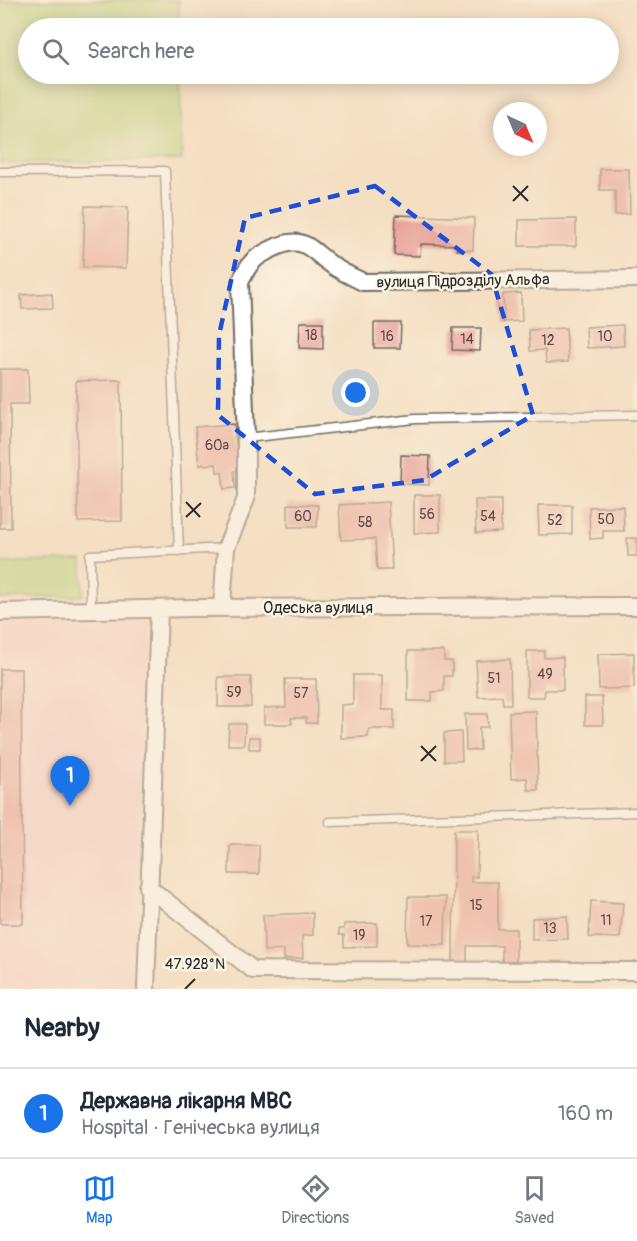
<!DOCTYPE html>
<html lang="en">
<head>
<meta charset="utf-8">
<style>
	:root { --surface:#fff; --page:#f6f6f7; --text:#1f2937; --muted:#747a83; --line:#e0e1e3; --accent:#1a73e8 }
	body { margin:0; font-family:Pangolin,sans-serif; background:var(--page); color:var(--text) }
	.compass { position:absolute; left:493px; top:102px; width:54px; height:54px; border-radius:50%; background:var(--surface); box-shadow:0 3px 15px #0003; rotate:136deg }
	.you { position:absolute; left:356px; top:393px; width:21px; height:21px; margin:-15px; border:4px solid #fff; border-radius:50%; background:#1a73e8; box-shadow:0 0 0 9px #1a73e833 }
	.badge { display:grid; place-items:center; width:39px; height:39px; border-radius:50%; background:var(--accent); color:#fff; font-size:20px; font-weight:700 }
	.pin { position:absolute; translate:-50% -50px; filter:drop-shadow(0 2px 3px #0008) }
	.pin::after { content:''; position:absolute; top:32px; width:21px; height:18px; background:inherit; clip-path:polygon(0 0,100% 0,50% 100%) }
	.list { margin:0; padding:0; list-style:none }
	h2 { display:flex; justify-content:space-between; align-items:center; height:78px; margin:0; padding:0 24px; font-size:26px }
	h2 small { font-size:20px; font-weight:400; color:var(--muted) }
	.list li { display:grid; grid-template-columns:39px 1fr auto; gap:18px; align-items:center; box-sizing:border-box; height:90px; padding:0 24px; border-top:2px solid var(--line) }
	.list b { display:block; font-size:22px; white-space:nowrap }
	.list p { margin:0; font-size:20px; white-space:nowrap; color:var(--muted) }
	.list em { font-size:20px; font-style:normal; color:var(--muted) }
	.icon { flex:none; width:33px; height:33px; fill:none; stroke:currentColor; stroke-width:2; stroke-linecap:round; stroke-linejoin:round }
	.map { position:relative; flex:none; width:637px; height:989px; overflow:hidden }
	.search { position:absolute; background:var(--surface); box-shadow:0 3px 15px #0003; left:18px; right:18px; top:18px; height:66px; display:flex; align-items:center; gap:15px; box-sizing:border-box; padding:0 21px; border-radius:33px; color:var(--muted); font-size:22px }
	.sheet { height:168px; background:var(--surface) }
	nav { display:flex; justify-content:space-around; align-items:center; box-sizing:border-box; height:84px; border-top:2px solid var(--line); background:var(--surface); font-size:16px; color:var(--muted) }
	nav a { display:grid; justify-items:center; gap:3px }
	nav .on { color:var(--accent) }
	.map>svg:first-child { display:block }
	.built { fill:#f7d0ca }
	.green { fill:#b4d67e; stroke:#708054; stroke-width:1.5 }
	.building { fill:#e8a199 }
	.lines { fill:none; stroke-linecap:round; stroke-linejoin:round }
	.lane-casing { stroke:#716a60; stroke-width:11 }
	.street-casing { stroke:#716a60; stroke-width:20 }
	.lane { stroke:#fff; stroke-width:8 }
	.street { stroke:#fff; stroke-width:16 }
	.marked { fill:none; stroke:#1d4ed8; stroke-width:4.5; stroke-dasharray:12 8; stroke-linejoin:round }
	.ticks { fill:none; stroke:#2b2b2b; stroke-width:2 }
	.labels { text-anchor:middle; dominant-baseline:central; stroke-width:5; stroke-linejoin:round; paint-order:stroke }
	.number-label { font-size:14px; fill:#5a4846 }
	.street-label { font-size:16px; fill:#2b2b2b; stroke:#fcf5e5 }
	.ticks-label { font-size:15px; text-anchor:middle; fill:#2b2b2b; stroke:#fcf5e5; stroke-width:5; stroke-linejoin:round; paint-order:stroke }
</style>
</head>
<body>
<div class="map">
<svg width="637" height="989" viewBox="0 0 637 989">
	<rect width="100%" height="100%" fill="#fcf5e5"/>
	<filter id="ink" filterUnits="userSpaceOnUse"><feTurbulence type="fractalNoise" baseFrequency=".0167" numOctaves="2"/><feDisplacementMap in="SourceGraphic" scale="12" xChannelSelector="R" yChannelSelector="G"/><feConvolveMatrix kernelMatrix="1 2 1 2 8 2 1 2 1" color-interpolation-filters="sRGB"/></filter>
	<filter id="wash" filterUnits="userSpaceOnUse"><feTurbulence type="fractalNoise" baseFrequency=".008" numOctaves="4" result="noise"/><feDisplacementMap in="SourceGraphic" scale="24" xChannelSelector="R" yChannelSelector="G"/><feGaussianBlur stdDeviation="1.35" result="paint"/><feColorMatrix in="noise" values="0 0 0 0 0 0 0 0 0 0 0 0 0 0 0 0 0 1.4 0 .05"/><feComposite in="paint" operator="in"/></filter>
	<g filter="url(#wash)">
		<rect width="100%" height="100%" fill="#f4dfc2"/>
		<path class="built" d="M144 621 134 989H0V622Z"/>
		<path class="green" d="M0 0H179V28H28V74H180L182 160 0 163Z
			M82 560 83 596 0 599V563Z"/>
		<g id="blocks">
			<path class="building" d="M224 22 281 25 280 28H224Z
				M224 74H278V80L224 77Z
				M600 169H629L630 214 615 215V190H600Z
				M85 206 128 207 126 268 83 267Z
				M396 215 474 218 473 250H457V245L421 244 420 256 394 255Z
				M576 219V246H519V220Z
				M52 293 53 308 22 309 21 295Z
				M521 293 522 321 504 322 503 294Z
				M300 322H323V349L299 348Z
				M374 323H401L400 348H374Z
				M623 325 624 346 587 348 586 327Z
				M453 328H481L480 351 452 350Z
				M566 328 568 362 546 363 545 350 530 351 529 330Z
				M0 369H28L29 404H10L11 528H0Z
				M121 380 122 521 78 522 76 381Z
				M234 424 239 470 234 471 235 488 224 489 222 472H217L216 464 199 465 195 427Z
				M401 455 430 456 429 485 400 484Z
				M414 495H440V532L414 533Z
				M475 500H501V532L476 533Z
				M388 502 392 570H377L375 539 341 540 339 505Z
				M288 504 318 505 317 527H288Z
				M538 505H572V534L539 535Z
				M623 506 624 531H603V538L590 539 589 507Z
				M627 538H637V556H628Z
				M408 651H444V661H452V676H444V691L432 692V701H408Z
				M527 651H544V658L563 657V690H545L544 697H527Z
				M634 653V688L599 689 598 654Z
				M510 659 511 704H503L502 696 478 697 476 661Z
				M0 669H21L23 924H0Z
				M353 675H382V710H394V729H369L368 737 341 738V705L353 704Z
				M218 677H251V707H218Z
				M285 679H316L317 723H306V718H291L292 724H264V708L286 707Z
				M585 697H602L603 725H585Z
				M536 711 538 790H528L527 778 511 779 509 712Z
				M465 714H487L488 727H479L480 750H466Z
				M229 724H245L244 745H228Z
				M461 732 462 761H444V733Z
				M249 737H260V749H249Z
				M454 830H478L477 877H471V882H498V929H516V962H502V946H467V966H453Z
				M230 845H259V874H229Z
				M408 897H446L445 945 407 944Z
				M591 901 623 903 620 938 589 937Z
				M313 913V935L302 936 303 958 284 959V950L264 951 263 915Z
				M567 916 568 939 532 940V918Z
				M377 923V946L344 947V935H339V929H344V924Z"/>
		</g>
	</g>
	<g filter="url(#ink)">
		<use href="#blocks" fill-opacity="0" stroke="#716a60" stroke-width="1.5"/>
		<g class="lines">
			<defs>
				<path id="lane" d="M0 172 165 171 179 551
					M246 438 415 419 637 415
					M91 610 90 555 226 548
					M330 822 637 812"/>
				<path id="street" d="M222 608 226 548 246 499V438L240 282C249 263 253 258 272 249 307 231 312 254 338 269 346 274 355 278 363 282L637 279
					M0 612 193 608 637 606
					M148 887 253 970 637 971
					M146 989 159 609"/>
			</defs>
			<use href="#lane" class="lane-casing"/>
			<use href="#street" class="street-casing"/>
			<use href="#lane" class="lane"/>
			<use href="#street" class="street"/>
		</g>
	</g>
	<path d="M0 0H637V989H0ZM375 186 491 274 533 415 425 480 315 494 218 415 219 335 245 218Z" fill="#f4dfc2" fill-opacity=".55" fill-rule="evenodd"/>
	<path class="marked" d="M375 186 491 274 533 415 425 480 315 494 218 415 219 335 245 218Z"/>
	<path class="ticks" d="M513 186 528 201M513 201 528 186M186 502 200 517M186 517 201 503M421 746 436 761M421 761 436 746M185 989 195 979"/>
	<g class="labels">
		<g class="number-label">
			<text x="311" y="335">18</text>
			<text x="387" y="336">16</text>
			<text x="605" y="336">10</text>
			<text x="467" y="339">14</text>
			<text x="548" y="340">12</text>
			<text x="217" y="445">60а</text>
			<text x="427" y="514">56</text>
			<text x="303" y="516">60</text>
			<text x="488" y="516">54</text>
			<text x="606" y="519">50</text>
			<text x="555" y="520">52</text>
			<text x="365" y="522">58</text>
			<text x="545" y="674">49</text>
			<text x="494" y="678">51</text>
			<text x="234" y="692">59</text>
			<text x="301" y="693">57</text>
			<text x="476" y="905">15</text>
			<text x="606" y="920">11</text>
			<text x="426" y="921">17</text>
			<text x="550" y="928">13</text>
			<text x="359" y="935">19</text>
		</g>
		<g class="street-label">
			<text transform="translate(463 281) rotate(-1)">вулиця Підрозділу Альфа</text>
			<text x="318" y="608">Одеська вулиця</text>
		</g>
	</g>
	<g class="ticks-label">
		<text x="195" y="969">47.928°N</text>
	</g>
</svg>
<svg class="compass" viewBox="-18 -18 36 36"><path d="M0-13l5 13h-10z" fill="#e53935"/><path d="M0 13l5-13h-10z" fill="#747a83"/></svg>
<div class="you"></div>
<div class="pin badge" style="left:70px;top:806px">1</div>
<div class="search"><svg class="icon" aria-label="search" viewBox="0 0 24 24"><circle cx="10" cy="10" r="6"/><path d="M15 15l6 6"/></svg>Search here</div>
</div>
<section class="sheet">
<h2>Nearby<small></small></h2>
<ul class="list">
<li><span class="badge">1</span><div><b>Державна лікарня МВС</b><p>Hospital · Генічеська вулиця</p></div><em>160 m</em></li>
</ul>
</section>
<nav>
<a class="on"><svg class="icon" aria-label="map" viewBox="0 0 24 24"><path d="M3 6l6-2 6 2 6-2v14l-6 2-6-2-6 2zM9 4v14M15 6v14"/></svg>Map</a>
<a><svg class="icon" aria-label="directions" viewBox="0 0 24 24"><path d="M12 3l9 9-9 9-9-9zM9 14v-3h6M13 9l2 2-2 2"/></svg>Directions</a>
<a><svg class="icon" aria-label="saved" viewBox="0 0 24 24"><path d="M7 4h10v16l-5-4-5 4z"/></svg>Saved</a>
</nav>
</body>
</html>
